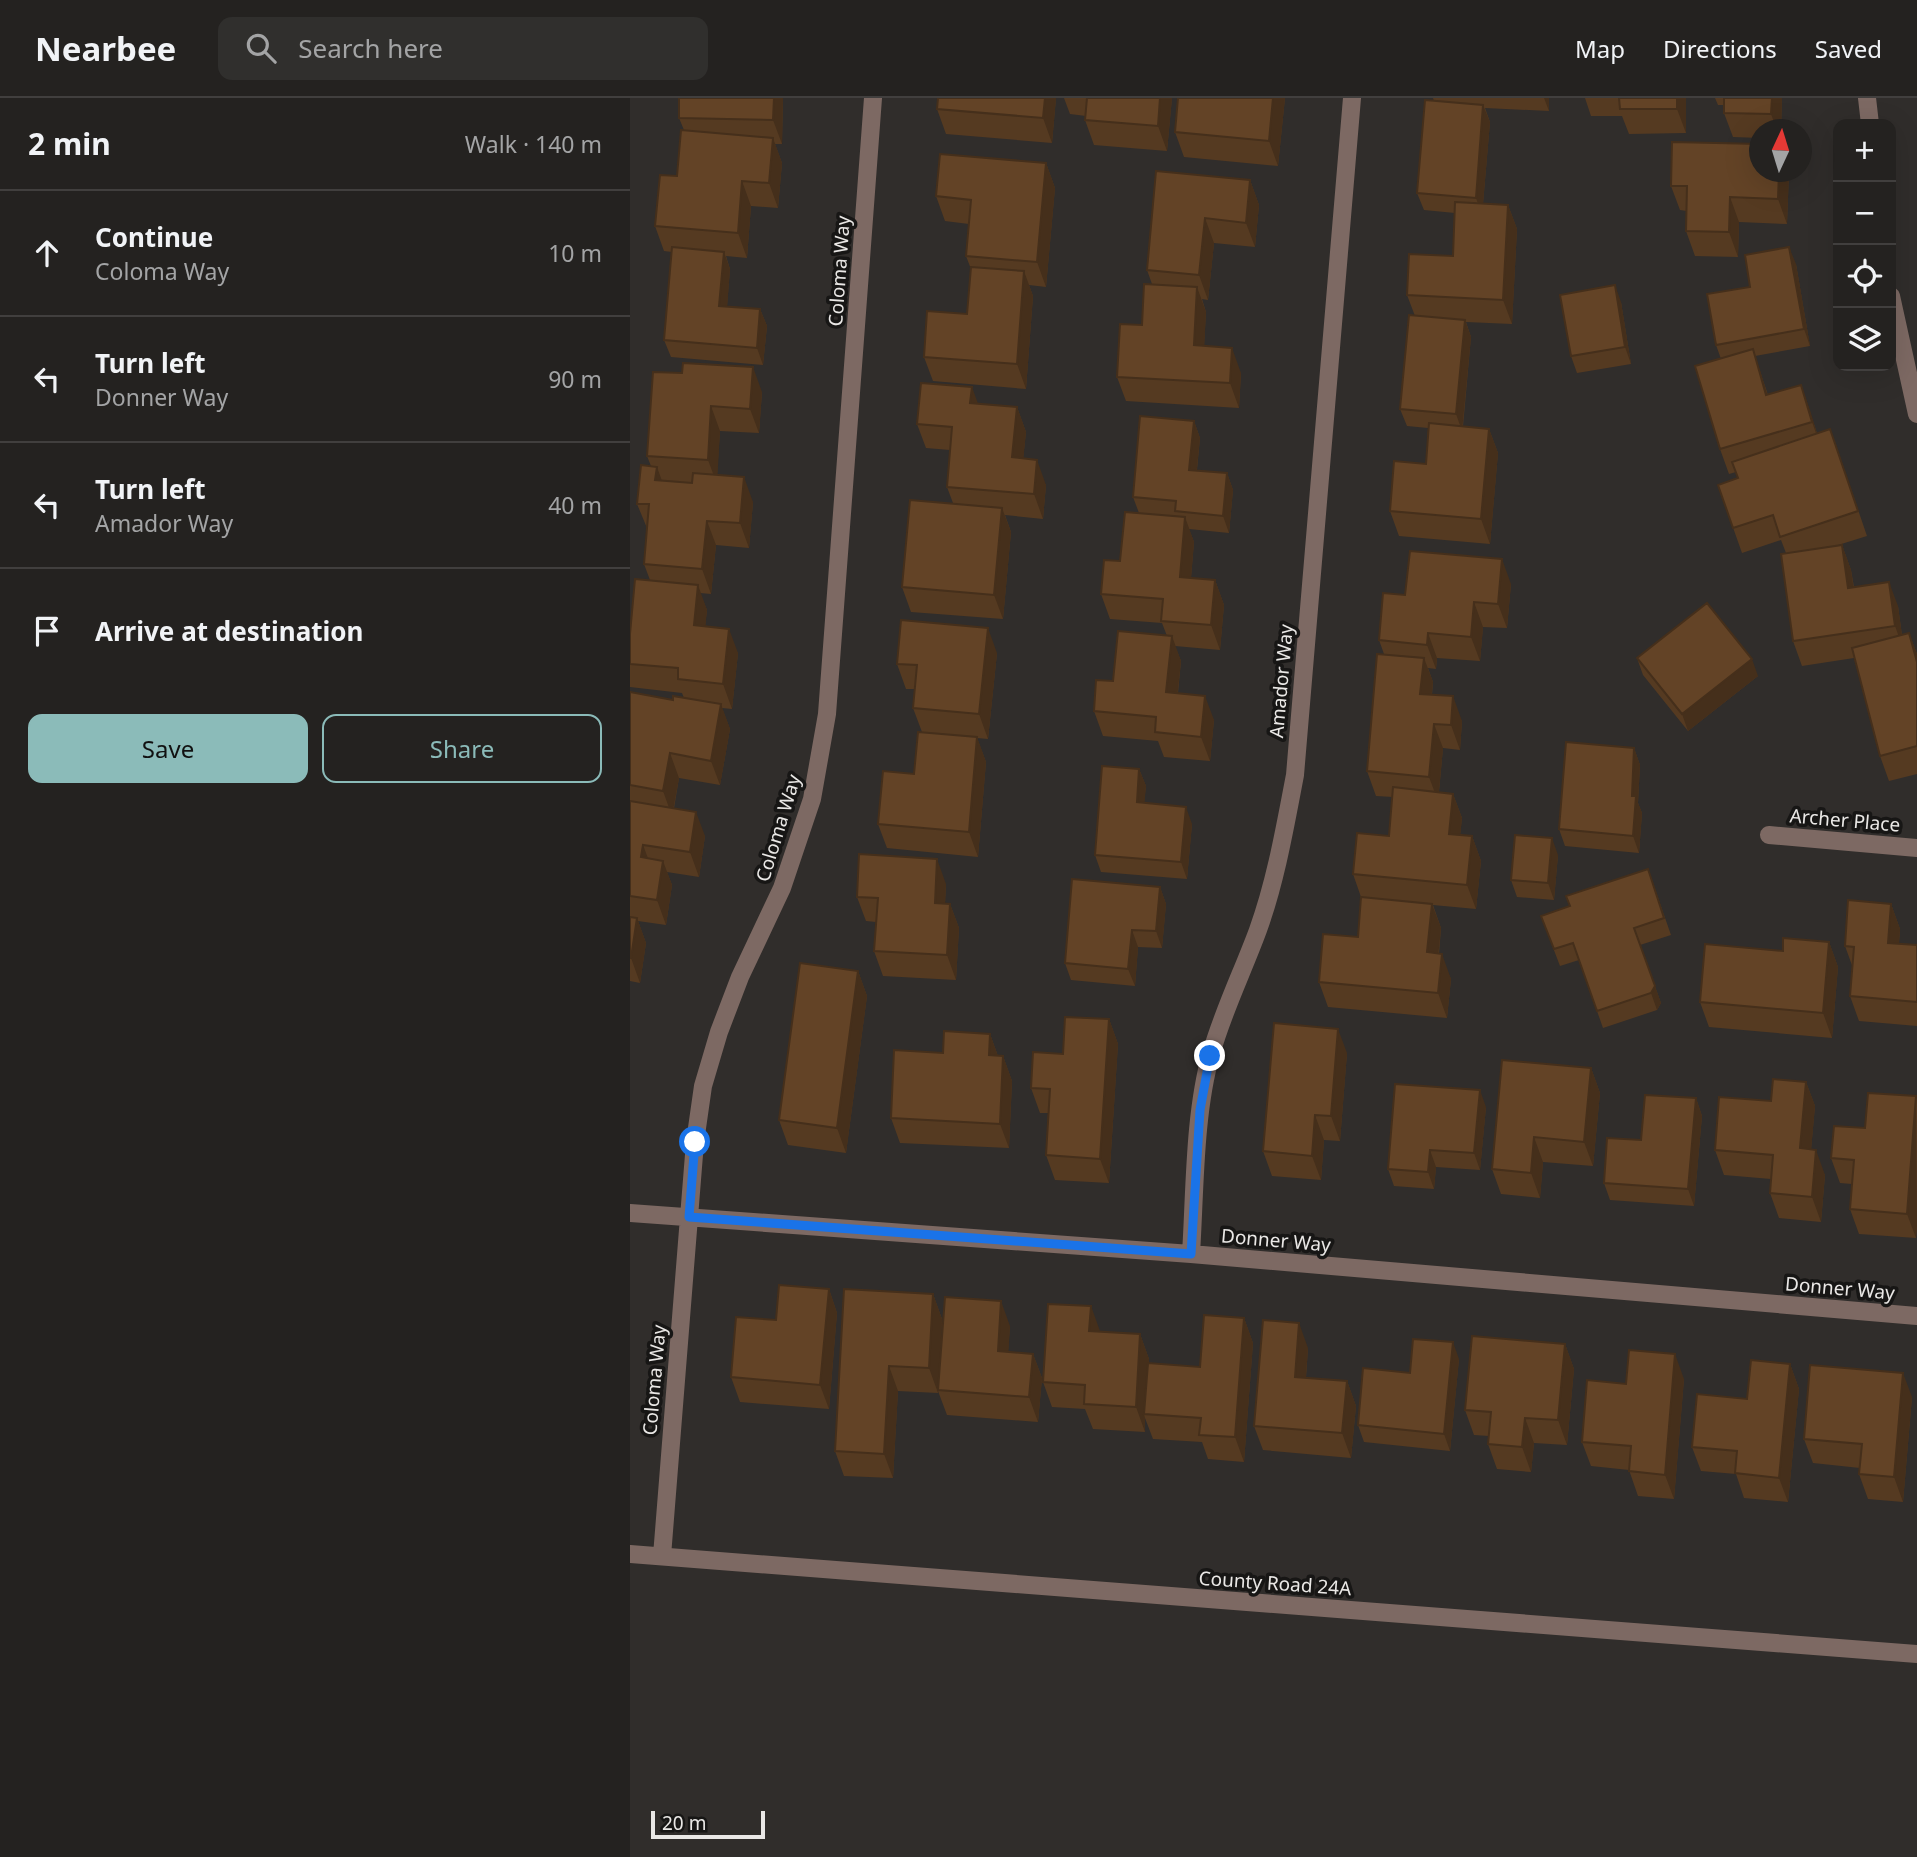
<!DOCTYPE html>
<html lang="en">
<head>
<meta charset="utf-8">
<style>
	:root { --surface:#242220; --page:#302f2d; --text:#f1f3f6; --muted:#a3a4a5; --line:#413f3e; --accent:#8bbbb9 }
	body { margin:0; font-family:"Noto Sans",sans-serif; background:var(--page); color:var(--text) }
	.controls { position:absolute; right:21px; top:21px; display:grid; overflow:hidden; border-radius:14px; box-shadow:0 7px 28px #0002 }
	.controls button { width:63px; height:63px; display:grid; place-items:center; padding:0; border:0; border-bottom:2px solid var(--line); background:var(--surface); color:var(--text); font:35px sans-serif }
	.compass { position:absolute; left:1119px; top:21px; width:63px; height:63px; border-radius:50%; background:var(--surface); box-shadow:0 7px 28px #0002; rotate:4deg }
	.scale { position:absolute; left:21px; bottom:18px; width:114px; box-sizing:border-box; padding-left:7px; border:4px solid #eae8e6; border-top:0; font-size:19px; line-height:24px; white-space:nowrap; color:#eae8e6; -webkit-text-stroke:5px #171615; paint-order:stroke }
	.stop { position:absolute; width:21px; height:21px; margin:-16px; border:5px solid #1a73e8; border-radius:50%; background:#fff }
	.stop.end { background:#1a73e8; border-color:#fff; box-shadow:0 2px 7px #0008 }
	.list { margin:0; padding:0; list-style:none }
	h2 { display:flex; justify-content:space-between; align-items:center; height:91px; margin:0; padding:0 28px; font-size:30px }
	h2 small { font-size:23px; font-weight:400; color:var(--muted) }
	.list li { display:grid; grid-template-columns:46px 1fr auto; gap:21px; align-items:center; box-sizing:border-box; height:126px; padding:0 28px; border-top:2px solid var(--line) }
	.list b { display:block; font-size:26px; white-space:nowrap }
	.list p { margin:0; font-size:23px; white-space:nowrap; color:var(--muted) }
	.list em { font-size:23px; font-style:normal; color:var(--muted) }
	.actions { display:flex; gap:14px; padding:21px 28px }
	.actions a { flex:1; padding:16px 0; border:2px solid var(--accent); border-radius:14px; text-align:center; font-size:24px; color:var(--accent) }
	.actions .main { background:var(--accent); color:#111 }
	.icon { flex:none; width:38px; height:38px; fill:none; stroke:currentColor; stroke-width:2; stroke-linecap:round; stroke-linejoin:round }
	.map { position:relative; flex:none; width:1287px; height:1759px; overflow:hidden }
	header { display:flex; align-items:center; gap:42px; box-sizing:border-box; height:98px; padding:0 35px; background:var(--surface); border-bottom:2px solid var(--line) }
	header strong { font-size:33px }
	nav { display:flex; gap:38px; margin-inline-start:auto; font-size:24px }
	.search { width:490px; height:63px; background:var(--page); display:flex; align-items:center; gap:18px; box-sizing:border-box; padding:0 24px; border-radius:14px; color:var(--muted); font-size:26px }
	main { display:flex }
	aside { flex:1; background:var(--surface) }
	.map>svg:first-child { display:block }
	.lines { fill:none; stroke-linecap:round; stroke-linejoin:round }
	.street { stroke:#7d6963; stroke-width:18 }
	.wall { fill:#553a21 }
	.shaded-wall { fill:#452f1b }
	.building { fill:#634326; stroke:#452f1b; stroke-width:2 }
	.route { stroke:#1a73e8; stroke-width:9 }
	.labels { text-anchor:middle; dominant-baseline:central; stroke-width:7; stroke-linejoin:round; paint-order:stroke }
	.street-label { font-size:19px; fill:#eae8e6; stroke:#171615 }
</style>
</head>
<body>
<header>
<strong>Nearbee</strong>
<div class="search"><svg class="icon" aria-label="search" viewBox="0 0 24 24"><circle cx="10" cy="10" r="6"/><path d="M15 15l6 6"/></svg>Search here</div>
<nav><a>Map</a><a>Directions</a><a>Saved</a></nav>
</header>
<main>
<aside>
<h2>2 min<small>Walk · 140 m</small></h2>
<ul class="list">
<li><svg class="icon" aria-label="ahead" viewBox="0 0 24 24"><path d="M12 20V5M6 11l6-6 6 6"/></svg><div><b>Continue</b><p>Coloma Way</p></div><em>10 m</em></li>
<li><svg class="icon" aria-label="left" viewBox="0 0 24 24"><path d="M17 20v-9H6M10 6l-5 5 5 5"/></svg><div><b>Turn left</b><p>Donner Way</p></div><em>90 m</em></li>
<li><svg class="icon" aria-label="left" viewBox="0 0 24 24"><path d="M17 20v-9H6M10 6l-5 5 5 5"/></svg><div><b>Turn left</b><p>Amador Way</p></div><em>40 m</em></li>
<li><svg class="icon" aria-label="arrive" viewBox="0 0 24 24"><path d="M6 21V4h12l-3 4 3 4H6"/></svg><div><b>Arrive at destination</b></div></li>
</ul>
<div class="actions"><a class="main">Save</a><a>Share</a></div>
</aside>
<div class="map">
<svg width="1287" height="1759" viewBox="0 0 1287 1759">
	<rect width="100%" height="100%" fill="#302d2b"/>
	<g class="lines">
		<path class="street" d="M1237 0 1240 26
			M1261 198 1287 316
			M1139 737 1287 750
			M0 1115 561 1156 1287 1218
			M561 1156C565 1093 564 1016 581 956 593 913 613 873 628 832 646 782 655 729 665 677L722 0
			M0 1456 1287 1556
			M32 1458 65 1044 73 988 89 934 110 879 152 790 182 701 197 616 243 0"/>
	</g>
	<path class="wall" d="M153 0 152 46H145L152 65 148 110 121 108 117 160 96 158 100 171 97 208 130 211 137 228 133 267 41 259 34 242 42 154 34 153 25 128 47 78 54 32 49 20Z
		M308 0H426L422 45 316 36 307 11Z
		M434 0H542L537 53 464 47 455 22 456 18 440 16Z
		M548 0H655L648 68 554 59 545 34Z
		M803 0H919V13L855 10 860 24 853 106 878 107 887 131 882 226 836 224 841 239 833 328 859 331 868 355 860 446 769 438 760 413 796 366 798 330 777 328 770 311 785 218 777 197 823 158 825 115 794 112 787 95 804 3Z
		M955 0H1056V35L999 36 992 18H961Z
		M1085 0H1152L1151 32H1130V40L1103 39 1094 15V7H1088Z
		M416 65 425 90 416 189 399 187 403 198 396 291 303 283 294 259 337 216 341 171 336 158 339 126 315 123 306 98Z
		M1130 74H1159L1157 126 1109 124 1108 159 1065 158 1056 133 1057 113 1050 112 1041 88Z
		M620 82 629 107 625 149 584 145 578 202 572 201 576 214 574 248 611 275 609 310 496 303 487 279 512 227 522 186 517 172Z
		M1166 166 1180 248 1125 258 1138 297 1171 287 1187 335 1209 356 1237 438 1205 448 1212 447 1221 472 1224 489 1268 508 1272 537 1279 535 1287 556V676L1259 683 1250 658 1224 560 1172 568 1163 543 1156 455 1151 442 1112 455 1088 387 1108 380 1106 374 1099 376 1090 351 1091 261 1086 247 1120 189Z
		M991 204 1001 266 947 275 941 258Z
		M23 274 132 294 129 335 90 333 87 377 123 404 119 450 86 447 81 496 70 495 77 512 75 528 108 555 102 611 92 610 100 631 90 687 49 680 44 710 75 738 69 779 37 774 42 787 36 827 8 823 16 845 10 885 0 883V594L43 602 54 600 52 595 0 589V536L20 482 14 466 17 430 7 406 21 368 17 358Z
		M348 306 387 309 396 334 393 361 416 387 413 421 375 417 381 434 373 521 281 514 272 489 323 405 317 389 320 352 296 350 287 326Z
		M564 323 570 340 567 372 597 375 603 392 599 435 559 431 564 444 561 480 585 482 594 507 590 552 545 548 551 563 548 595 584 622 580 663 534 659 528 643 473 638 464 613 483 583 537 538 532 525 480 521 471 496 490 463 509 415 503 399Z
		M881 486 877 530 853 529 850 563 807 560 806 571 798 570 803 584 802 597 832 623 830 652 813 650 809 694 823 696 832 720 830 737 842 738 851 763 846 811 803 807 811 830 809 856 821 881 817 920 698 909 689 884 728 839 731 799 723 776 759 738 763 699 746 698 737 673 754 556 749 542 775 497Z
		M367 555 358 641 347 640 356 664 348 759 257 750 248 726 284 676 292 634 283 610 285 591H276L267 566Z
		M1007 560 1128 578 1058 633 1013 577Z
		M1004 650 1010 667 1008 705 1012 715 1009 755 935 748 929 731Z
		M509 671 516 688 514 704 562 726 557 781 471 774 465 757Z
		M928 757 924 802 887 799 881 782Z
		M1018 771 1041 837 1010 847 1031 905 1027 912 973 930 949 862 930 868 911 818 940 808Z
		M316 786 315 805 320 806 329 830 326 882 253 878 244 853 246 824 236 823 227 799Z
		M530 789 536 806 532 850 508 849 505 888 441 882 435 865Z
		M1261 806 1270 831 1269 846 1287 847V928L1229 923 1220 898 1223 870 1215 848Z
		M1199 844 1208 869 1202 940 1079 929 1070 904 1153 853Z
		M228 873 237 898 216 1055 158 1047 149 1022Z
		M479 921 488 946 479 1085 425 1082 416 1057 418 1015H410L401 990 433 956Z
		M360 936 368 958H373L382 983 379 1050 270 1045 261 1020 313 955Z
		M717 955 710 1043 694 1042 691 1082 642 1078 633 1053Z
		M961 970 970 995 963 1068 913 1064 910 1100 871 1096 862 1071Z
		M1176 984 1185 1008 1181 1052 1195 1077 1191 1124 1149 1120 1140 1095 1141 1081 1094 1077 1085 1052 1141 1003Z
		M1066 1000 1072 1018 1064 1108 980 1102 974 1085 1011 1042Z
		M1287 1000V1128L1286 1140 1229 1136 1220 1111 1222 1086 1210 1085 1201 1060 1235 1030Z
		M856 1009 850 1072 806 1069 804 1091 764 1088 758 1071Z
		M199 1191 207 1215 199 1311 110 1304 101 1279 146 1222Z
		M303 1196 312 1221 309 1279 380 1228 378 1254 403 1256 412 1280 408 1324 317 1317 308 1293V1295L268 1293 263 1380 214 1378 205 1353Z
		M614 1220 623 1245 614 1364 578 1361 572 1344 523 1341 515 1320V1334L463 1331 455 1311 422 1309 413 1284 470 1234 510 1236 519 1261V1265L570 1269Z
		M935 1246 944 1271 937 1347 904 1345 901 1374 867 1371 858 1346 859 1338 844 1337 835 1312Z
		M678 1250 676 1280 717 1283 726 1308 721 1360 633 1352 624 1328Z
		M829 1261 820 1353 734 1344 728 1327 780 1275Z
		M1160 1266 1169 1291 1158 1404 1114 1400 1106 1376 1071 1373 1062 1349 1117 1301Z
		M1054 1281 1044 1401 1008 1398 999 1372 961 1368 952 1344 996 1286Z
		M1282 1299 1273 1404 1238 1401 1229 1376 1230 1370 1183 1365 1174 1341Z"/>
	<path class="shaded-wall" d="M144 0H153L152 46 143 22Z
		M415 0H426L422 45 413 20Z
		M530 0H542L537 53 528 28Z
		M643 0H655L648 68 639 43Z
		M914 0H919V13Z
		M1047 0H1056V35L1047 11Z
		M1142 0H1152L1151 32H1147L1141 16Z
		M853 7 860 24 852 117 846 100Z
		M143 40 152 65 148 110 139 85Z
		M416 65 425 90 416 189 407 164Z
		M1149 74H1159L1157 126 1148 101Z
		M620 82 629 107 625 149 616 125Z
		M112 83 121 108 117 160 108 135Z
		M1100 99 1109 124 1108 159 1099 134Z
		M878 107 887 131 882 226 873 202Z
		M575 120 584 145 578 202 569 177Z
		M1159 149 1166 166 1180 248 1174 231Z
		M94 154 100 171 96 225 89 208Z
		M394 173 403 198 396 291 387 266Z
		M985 187 991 204 1001 266 995 249Z
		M567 189 576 214 573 272 564 247Z
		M130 211 137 228 133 267 127 250Z
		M835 222 841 239 832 333 826 316Z
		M602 250 611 275 609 310 600 285Z
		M1123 251 1131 276 1145 322 1136 297Z
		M123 269 132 294 129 335 120 311Z
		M1171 287 1180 312 1191 349 1182 324Z
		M342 289 351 314 340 305Z
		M81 308 90 333 87 386 78 362Z
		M387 309 396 334 391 384 382 359Z
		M564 323 570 340 565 389 559 372Z
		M859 331 868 355 860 446 851 421Z
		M407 362 416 387 413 421 404 396Z
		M27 369 36 394 25 382Z
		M597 375 603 392 599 435 593 418Z
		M114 379 123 404 119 450 110 425Z
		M372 410 381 434 373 521 364 497Z
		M555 419 564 444 559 504 550 479Z
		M77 423 86 447 81 496 72 471Z
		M1212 447 1221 472 1227 514 1218 490Z
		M872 461 881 486 877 530 868 506Z
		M585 482 594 507 590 552 581 527Z
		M1259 484 1268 508 1274 553 1265 528Z
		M68 487 77 512 73 552 64 527Z
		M844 504 853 529 850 563 841 539Z
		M358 530 367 555 358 641 349 616Z
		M99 531 108 555 102 611 93 586Z
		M798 535 807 560 806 571 797 547Z
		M1279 535 1287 556V564Z
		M542 538 551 563 545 619 536 594Z
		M794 560 803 584 799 620 790 596Z
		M1122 561 1128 578 1058 633 1052 616Z
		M575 598 584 622 580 663 571 639Z
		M823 598 832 623 830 652 821 627Z
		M91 606 100 631 90 687 81 663Z
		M804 626 813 650 808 703 799 679Z
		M347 639 356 664 348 759 339 734Z
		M1004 650 1010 667 1008 705 1012 715 1009 755 1003 738 1002 698Z
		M40 655 49 680 42 718 33 693Z
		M509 671 516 688 513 721 507 704Z
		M823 696 832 720 828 761 819 736Z
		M556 709 562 726 557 781 551 764Z
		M66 714 75 738 69 779 60 754Z
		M842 738 851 763 846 811 837 787Z
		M922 740 928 757 924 802 918 785Z
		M13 747 22 771 11 759Z
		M307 761 316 786 314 829 305 805Z
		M33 763 42 787 36 827 27 802Z
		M530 789 536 806 532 850 526 833Z
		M320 806 329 830 326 882 317 857Z
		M802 806 811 830 806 879 797 854Z
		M1261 806 1270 831 1267 869 1258 845Z
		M7 820 16 845 10 885 1 860Z
		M1004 830 1031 905 1027 912 1021 895Z
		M502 832 508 849 505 888 498 871Z
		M1199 844 1208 869 1202 940 1193 915Z
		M812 856 821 881 817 920 808 895Z
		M228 873 237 898 216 1055 207 1030Z
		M479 921 488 946 479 1085 470 1061Z
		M708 931 717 955 710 1043 701 1018Z
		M360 936 369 961 359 957Z
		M373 958 382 983 379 1050 370 1026Z
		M961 970 970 995 963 1068 954 1044Z
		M1176 984 1185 1008 1179 1075 1170 1050Z
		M850 992 856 1009 850 1072 844 1055Z
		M1286 998 1287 1128 1286 1140 1277 1116Z
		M1066 1000 1072 1018 1064 1108 1058 1091Z
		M685 1017 694 1042 691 1082 682 1058Z
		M904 1039 913 1064 910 1100 901 1075Z
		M800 1052 806 1069 804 1091 798 1074Z
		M1186 1052 1195 1077 1191 1124 1182 1099Z
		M199 1191 207 1215 199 1311 190 1287Z
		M303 1196 312 1221 308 1295 299 1270Z
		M371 1203 380 1228 377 1277 368 1253Z
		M461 1208 470 1233H459Z
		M614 1220 623 1245 614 1364 605 1339Z
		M669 1225 678 1250 674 1304 665 1279Z
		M510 1236 519 1261 516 1316H514L515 1320V1334L506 1309Z
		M823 1244 829 1261 820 1353 814 1336Z
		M935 1246 944 1271 937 1347 928 1322Z
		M403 1256 412 1280 408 1324 399 1299Z
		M1045 1256 1054 1281 1044 1401 1035 1377Z
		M1160 1266 1169 1291 1158 1404 1149 1380Z
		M259 1268 268 1293 263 1380 254 1356Z
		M1273 1275 1282 1299 1273 1404 1264 1379Z
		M717 1283 726 1308 721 1360 712 1335Z
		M895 1320 904 1345 901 1374 892 1349Z"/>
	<path class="building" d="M49 0H144L143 22 49 20Z
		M308 0H415L413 20 307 11Z
		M457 0H530L528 28 455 22Z
		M548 0H643L639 43 545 34Z
		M989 0H1047V11H990Z
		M1094 0H1142L1141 16 1094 15Z
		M795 2 853 7 846 100 787 95Z
		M51 32 143 40 139 85 112 83 108 135 25 128 30 77 47 78Z
		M1042 44 1130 46V74H1149L1148 101 1100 99 1099 134 1056 133 1057 88H1041Z
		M310 56 416 65 407 164 336 158 341 102 306 98Z
		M526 73 620 82 616 125 575 120 569 177 517 172Z
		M825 104 878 107 873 202 777 197 779 156 823 158Z
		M42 149 94 154 89 208 130 211 127 250 34 242Z
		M1159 149 1174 231 1086 247 1077 196 1120 189 1115 157Z
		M341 169 394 173 387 266 294 259 297 213 337 216Z
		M514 186 567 189 564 247 602 250 600 285 487 279 490 226 512 227Z
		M985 187 995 249 941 258 930 197Z
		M779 217 835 222 826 316 770 311Z
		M1123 251 1136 297 1171 287 1182 324 1090 351 1065 268Z
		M53 265 123 269 120 311 81 308 78 362 17 358 23 274 52 275Z
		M291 285 342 289 340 305 387 309 382 359 407 362 404 396 317 389 322 329 287 326Z
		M510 318 564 323 559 372 597 375 593 418 545 413 546 403 503 399Z
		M799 325 859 331 851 421 760 413 764 363 796 366Z
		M1200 331 1228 413 1150 439 1143 417 1103 430 1088 387 1108 380 1102 364Z
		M11 367 27 369 25 382 62 385 63 375 114 379 110 425 77 423 72 471 14 466 19 406H7Z
		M280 402 372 410 364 497 272 489Z
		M495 414 555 419 550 479 585 482 581 527 531 523 533 501 471 496 474 462 490 463Z
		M1212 447 1218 490 1259 484 1265 528 1163 543 1151 456Z
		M780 453 872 461 868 506 844 504 841 539 798 535 797 547 749 542 753 495 775 497Z
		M5 481 68 487 64 527 99 531 93 586 48 581V570L0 566V536Z
		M1077 505 1122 561 1052 616 1007 560Z
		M271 522 358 530 349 616 283 610 287 567 267 566Z
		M488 533 542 538 536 594 575 598 571 639 525 634 526 619 464 613 466 582 483 583Z
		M1279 535 1287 564V648L1250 658 1222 550Z
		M747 556 794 560 790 596 823 598 821 627 804 626 799 679 737 673Z
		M0 594 43 602V598L91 606 81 663 40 655 33 693 0 687Z
		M288 634 347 639 339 734 248 726 253 673 284 676Z
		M936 644 1004 650 1002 698H1006L1003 738 929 731Z
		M472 668 509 671 507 704 556 709 551 764 465 757Z
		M763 689 823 696 819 736 842 738 837 787 723 776 727 735 759 738Z
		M0 703 66 714 60 754 13 747 11 759 33 763 27 802 0 798Z
		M885 737 922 740 918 785 881 782Z
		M229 756 307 761 305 805 320 806 317 857 244 853 248 800 227 799Z
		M1018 771 1034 820 1004 830 1025 888 1021 895 967 913 943 845 924 851 911 818 940 808 936 798Z
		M442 781 530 789 526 833 502 832 498 871 435 865Z
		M731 799 802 806 797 854 812 856 808 895 689 884 693 836 728 839Z
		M1218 802 1261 806 1258 845 1287 847V904L1220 898 1224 849 1215 848Z
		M0 819 7 820 1 860H0Z
		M1153 840 1199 844 1193 915 1070 904 1075 846 1153 853Z
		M170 865 228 873 207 1030 149 1022Z
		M435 919 479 921 470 1061 416 1057 420 991 401 990 403 954 433 956Z
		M644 925 708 931 701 1018 685 1017 682 1058 633 1053Z
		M314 933 360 936 359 957 373 958 370 1026 261 1020 264 952 313 955Z
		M872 962 961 970 954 1044 904 1039 901 1075 862 1071Z
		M1143 981 1176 984 1170 1050 1186 1052 1182 1099 1140 1095 1143 1057 1085 1052 1089 999 1141 1003Z
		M765 986 850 992 844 1055 800 1052 798 1074 758 1071Z
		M1238 995 1286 998 1277 1116 1220 1111 1224 1062 1201 1060 1204 1028 1235 1030Z
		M1015 997 1066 1000 1058 1091 974 1085 977 1040 1011 1042Z
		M149 1187 199 1191 190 1287 101 1279 106 1219 146 1222Z
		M214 1191 303 1196 299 1270 259 1268 254 1356 205 1353Z
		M315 1199 371 1203 368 1253 403 1256 399 1299 308 1292Z
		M418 1206 461 1208 459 1233 510 1236 506 1309 454 1306 455 1287 413 1284Z
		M574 1217 614 1220 605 1339 569 1337 571 1320 514 1316 518 1265 570 1269Z
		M633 1222 669 1225 665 1279 717 1283 712 1335 624 1328Z
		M842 1238 935 1246 928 1322 895 1320 892 1349 858 1346 861 1314 835 1312Z
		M783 1241 823 1244 814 1336 728 1327 733 1270 780 1275Z
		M999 1252 1045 1256 1035 1377 999 1373 1001 1348 952 1344 957 1282 996 1286Z
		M1121 1262 1160 1266 1149 1380 1105 1375 1107 1353 1062 1349 1067 1296 1117 1301Z
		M1180 1267 1273 1275 1264 1379 1229 1376 1232 1346 1174 1341Z"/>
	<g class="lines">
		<path class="route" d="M65 1044 59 1119 561 1156 570 1012 580 958"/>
	</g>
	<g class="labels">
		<g class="street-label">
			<text transform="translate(209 173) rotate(-86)">Coloma Way</text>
			<text transform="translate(651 583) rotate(-85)">Amador Way</text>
			<text transform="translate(1215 722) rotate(5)">Archer Place</text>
			<text transform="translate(148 730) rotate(-73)">Coloma Way</text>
			<text transform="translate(646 1142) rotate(5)">Donner Way</text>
			<text transform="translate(1210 1190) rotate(5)">Donner Way</text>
			<text transform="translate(24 1282) rotate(-85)">Coloma Way</text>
			<text transform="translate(645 1485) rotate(4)">County Road 24A</text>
		</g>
	</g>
</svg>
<div class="controls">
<button>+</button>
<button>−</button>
<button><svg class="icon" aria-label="locate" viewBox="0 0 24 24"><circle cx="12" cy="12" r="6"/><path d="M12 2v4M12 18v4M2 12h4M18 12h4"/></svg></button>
<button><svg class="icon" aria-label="layers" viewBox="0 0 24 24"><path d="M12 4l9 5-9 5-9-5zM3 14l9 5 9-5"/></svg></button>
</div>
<svg class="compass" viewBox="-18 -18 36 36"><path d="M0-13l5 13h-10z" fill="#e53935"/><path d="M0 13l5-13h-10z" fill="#a3a4a5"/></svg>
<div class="scale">20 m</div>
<div class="stop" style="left:65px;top:1044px"></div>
<div class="stop end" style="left:580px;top:958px"></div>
</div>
</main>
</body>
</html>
